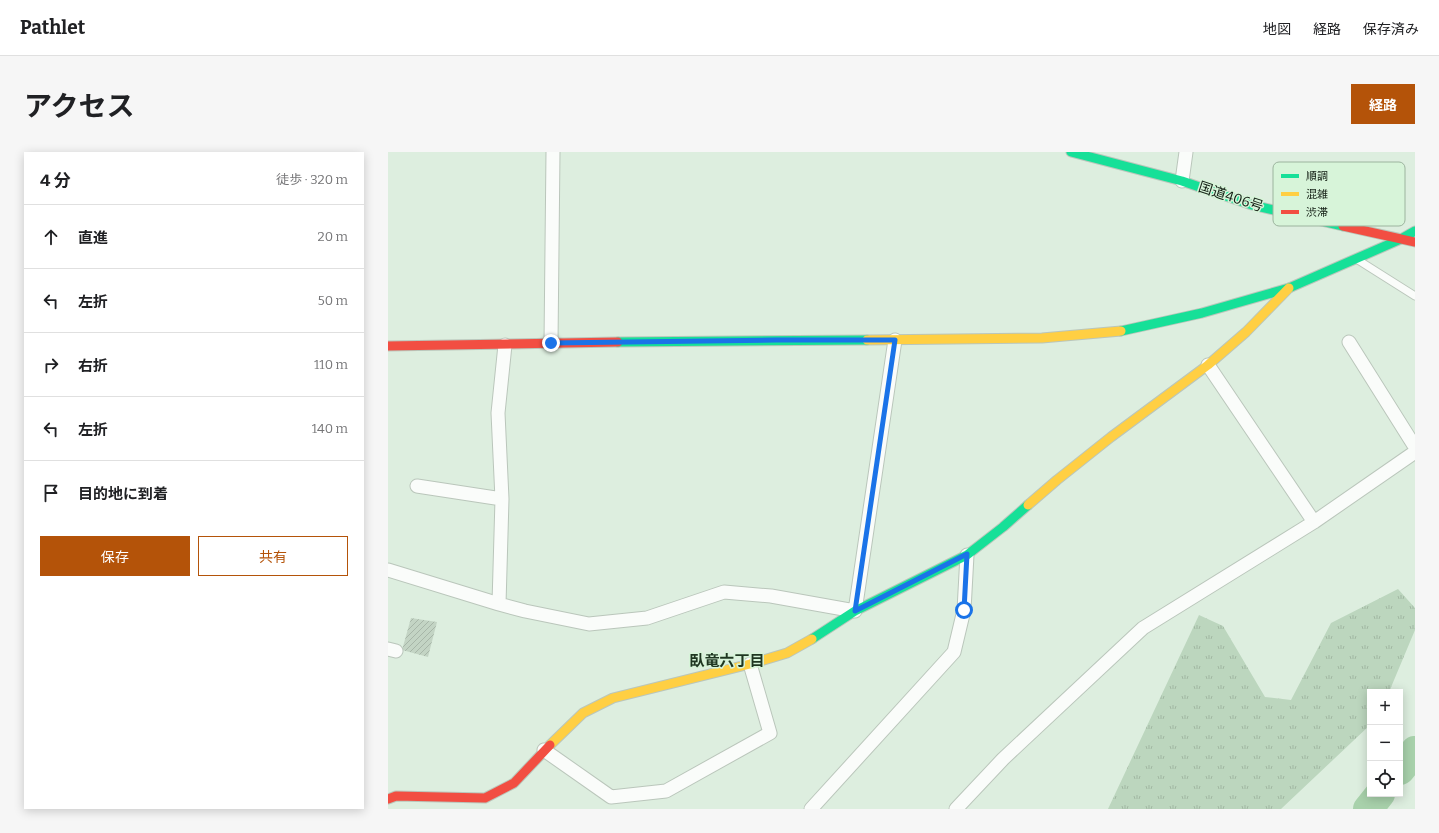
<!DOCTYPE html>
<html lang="ja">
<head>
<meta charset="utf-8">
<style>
	:root { --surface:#fff; --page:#f6f6f6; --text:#202124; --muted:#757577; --line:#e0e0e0; --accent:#b45309 }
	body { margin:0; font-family:Bitter,"Noto Sans JP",serif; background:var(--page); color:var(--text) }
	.controls { position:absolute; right:12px; bottom:12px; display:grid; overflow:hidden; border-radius:0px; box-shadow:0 2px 10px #0003 }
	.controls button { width:36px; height:36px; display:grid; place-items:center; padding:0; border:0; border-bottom:1px solid var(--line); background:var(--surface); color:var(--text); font:20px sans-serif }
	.stop { position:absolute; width:12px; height:12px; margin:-9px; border:3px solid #1a73e8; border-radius:50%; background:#fff }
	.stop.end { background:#1a73e8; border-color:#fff; box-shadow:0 1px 4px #0008 }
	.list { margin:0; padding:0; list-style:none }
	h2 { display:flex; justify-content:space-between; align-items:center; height:52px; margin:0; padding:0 16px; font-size:17px }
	h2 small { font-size:13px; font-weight:400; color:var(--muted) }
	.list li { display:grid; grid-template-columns:26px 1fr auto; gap:12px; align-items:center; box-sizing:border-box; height:64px; padding:0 16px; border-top:1px solid var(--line) }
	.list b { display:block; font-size:15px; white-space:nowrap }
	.list em { font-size:13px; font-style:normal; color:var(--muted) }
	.actions { display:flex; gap:8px; padding:12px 16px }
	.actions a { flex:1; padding:9px 0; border:1px solid var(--accent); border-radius:0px; text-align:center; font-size:14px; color:var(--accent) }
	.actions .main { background:var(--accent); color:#fff }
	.icon { flex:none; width:22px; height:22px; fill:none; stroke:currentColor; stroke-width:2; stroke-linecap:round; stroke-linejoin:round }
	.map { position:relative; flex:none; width:1027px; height:657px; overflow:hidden; border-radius:0px }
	header { display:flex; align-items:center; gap:24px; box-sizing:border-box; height:56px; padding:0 20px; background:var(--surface); border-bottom:1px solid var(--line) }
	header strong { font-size:19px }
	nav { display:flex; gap:22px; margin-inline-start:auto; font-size:14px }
	.intro { display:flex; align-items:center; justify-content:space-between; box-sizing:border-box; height:96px; padding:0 24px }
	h1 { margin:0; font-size:28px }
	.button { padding:10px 18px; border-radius:0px; background:var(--accent); color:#fff; font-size:14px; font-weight:700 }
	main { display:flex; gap:24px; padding:0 24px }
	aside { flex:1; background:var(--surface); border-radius:0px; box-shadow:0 2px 10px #0003 }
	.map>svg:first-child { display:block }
	.grass { fill:url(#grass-tufts) }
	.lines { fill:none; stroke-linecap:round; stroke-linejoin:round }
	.river { stroke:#a8d1ab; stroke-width:30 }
	.building { fill:url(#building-hatch) }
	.lane-casing { stroke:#bac6bb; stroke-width:9 }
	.street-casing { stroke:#bac6bb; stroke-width:15 }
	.fast-casing { stroke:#bac6bb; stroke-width:11 }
	.slow-casing { stroke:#bac6bb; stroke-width:11 }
	.jam-casing { stroke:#bac6bb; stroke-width:11 }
	.lane { stroke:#fafcfa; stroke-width:7 }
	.street { stroke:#fafcfa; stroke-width:13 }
	.fast { stroke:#16e098; stroke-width:9 }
	.slow { stroke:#ffcf43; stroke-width:9 }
	.jam { stroke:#f24e42; stroke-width:9 }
	.route { stroke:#1a73e8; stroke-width:5 }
	.labels { text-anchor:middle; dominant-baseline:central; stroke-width:3; stroke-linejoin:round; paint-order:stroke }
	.street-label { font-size:14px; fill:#131e14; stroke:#d7f4d9 }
	.neighbourhood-label { font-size:15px; font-weight:bold; fill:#1f3621; stroke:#d7f4d9 }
	.key { fill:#d7f4d9; stroke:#9cb49e; stroke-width:1 }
	.key-label { font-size:11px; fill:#131e14 }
</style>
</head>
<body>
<header>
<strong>Pathlet</strong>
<nav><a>地図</a><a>経路</a><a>保存済み</a></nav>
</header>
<div class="intro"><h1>アクセス</h1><a class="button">経路</a></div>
<main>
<aside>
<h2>4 分<small>徒歩 · 320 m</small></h2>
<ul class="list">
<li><svg class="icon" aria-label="ahead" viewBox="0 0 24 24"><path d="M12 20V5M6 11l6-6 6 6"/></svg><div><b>直進</b></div><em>20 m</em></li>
<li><svg class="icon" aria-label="left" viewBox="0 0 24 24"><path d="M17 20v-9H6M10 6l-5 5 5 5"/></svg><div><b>左折</b></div><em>50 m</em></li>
<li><svg class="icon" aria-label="right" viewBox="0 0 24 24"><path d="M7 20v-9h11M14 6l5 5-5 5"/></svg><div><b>右折</b></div><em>110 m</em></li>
<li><svg class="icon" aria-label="left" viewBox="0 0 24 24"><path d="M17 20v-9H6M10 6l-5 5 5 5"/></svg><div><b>左折</b></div><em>140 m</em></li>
<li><svg class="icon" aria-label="arrive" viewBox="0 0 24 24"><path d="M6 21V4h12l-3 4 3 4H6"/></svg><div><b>目的地に到着</b></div></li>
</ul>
<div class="actions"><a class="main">保存</a><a>共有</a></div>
</aside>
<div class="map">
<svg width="1027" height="657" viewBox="0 0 1027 657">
	<defs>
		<pattern id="grass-tufts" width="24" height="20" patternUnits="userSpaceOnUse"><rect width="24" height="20" fill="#bcd6be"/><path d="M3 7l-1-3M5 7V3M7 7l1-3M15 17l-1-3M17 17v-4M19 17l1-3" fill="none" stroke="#a1b7a2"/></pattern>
		<pattern id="building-hatch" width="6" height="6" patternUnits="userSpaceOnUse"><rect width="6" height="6" fill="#c3d4c4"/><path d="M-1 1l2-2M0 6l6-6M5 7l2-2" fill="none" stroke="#a7b6a8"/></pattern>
	</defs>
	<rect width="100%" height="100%" fill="#ddeedf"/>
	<path class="grass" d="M1010 437 1027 456V478L1001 540H982V573L893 657H720L811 463 835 474 877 545 903 548 943 471Z"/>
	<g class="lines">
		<path class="river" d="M1012 618 1027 599
			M980 657 992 642"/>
	</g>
	<path class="building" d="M23 466 49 470 40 505 14 498Z"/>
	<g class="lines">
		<defs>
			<path id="lane" d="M970 108 1027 144"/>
			<path id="street" d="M794 29 798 0
				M961 190 1027 295
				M163 191 165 0
				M820 213 926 370
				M29 334 114 347
				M0 418 111 452 137 459 201 472 259 466 336 440 383 444 467 459 507 188
				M111 452 114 347 110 261 117 193
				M0 497 8 499
				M156 598 223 645 278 639 382 581 362 512
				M423 657 566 500 576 458 579 403
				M568 657 615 607 755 476 926 370 1027 300"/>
			<path id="fast" d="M683 0 794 29 864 53 955 74
				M733 179 814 161 901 136 1013 87 1027 79
				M230 190 479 188
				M424 487 467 459 579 403 615 375 640 353"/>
			<path id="slow" d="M479 188 654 186 733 179
				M640 353 669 328 723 285 820 213 858 180 901 136
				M162 593 195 561 225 546 362 512 399 501 424 487"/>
			<path id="jam" d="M955 74 1027 90
				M0 194 230 190
				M0 647 8 644 97 646 126 631 162 593"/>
		</defs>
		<use href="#lane" class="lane-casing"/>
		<use href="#street" class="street-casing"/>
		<use href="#fast" class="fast-casing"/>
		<use href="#slow" class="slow-casing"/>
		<use href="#jam" class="jam-casing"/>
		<use href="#lane" class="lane"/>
		<use href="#street" class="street"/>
		<use href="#fast" class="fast"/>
		<use href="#slow" class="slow"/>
		<use href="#jam" class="jam"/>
	</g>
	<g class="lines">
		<path class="route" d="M163 191 388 188H507L467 459 579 402 576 458"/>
	</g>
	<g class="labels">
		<g class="street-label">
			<text transform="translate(843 45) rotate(18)">国道406号</text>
		</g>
		<g class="neighbourhood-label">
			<text x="339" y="509">臥竜六丁目</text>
		</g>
	</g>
	<rect x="885" y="10" width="132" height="64" rx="6" class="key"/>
	<rect x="893" y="22" width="18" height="4" fill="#16e098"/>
	<rect x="893" y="40" width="18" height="4" fill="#ffcf43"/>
	<rect x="893" y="58" width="18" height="4" fill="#f24e42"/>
	<g class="key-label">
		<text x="918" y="28">順調</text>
		<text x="918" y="46">混雑</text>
		<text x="918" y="64">渋滞</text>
	</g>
</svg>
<div class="controls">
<button>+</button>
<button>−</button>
<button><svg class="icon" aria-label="locate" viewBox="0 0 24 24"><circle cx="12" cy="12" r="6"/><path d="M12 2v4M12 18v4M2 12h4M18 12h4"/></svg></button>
</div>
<div class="stop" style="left:576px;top:458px"></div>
<div class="stop end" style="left:163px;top:191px"></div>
</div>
</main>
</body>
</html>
